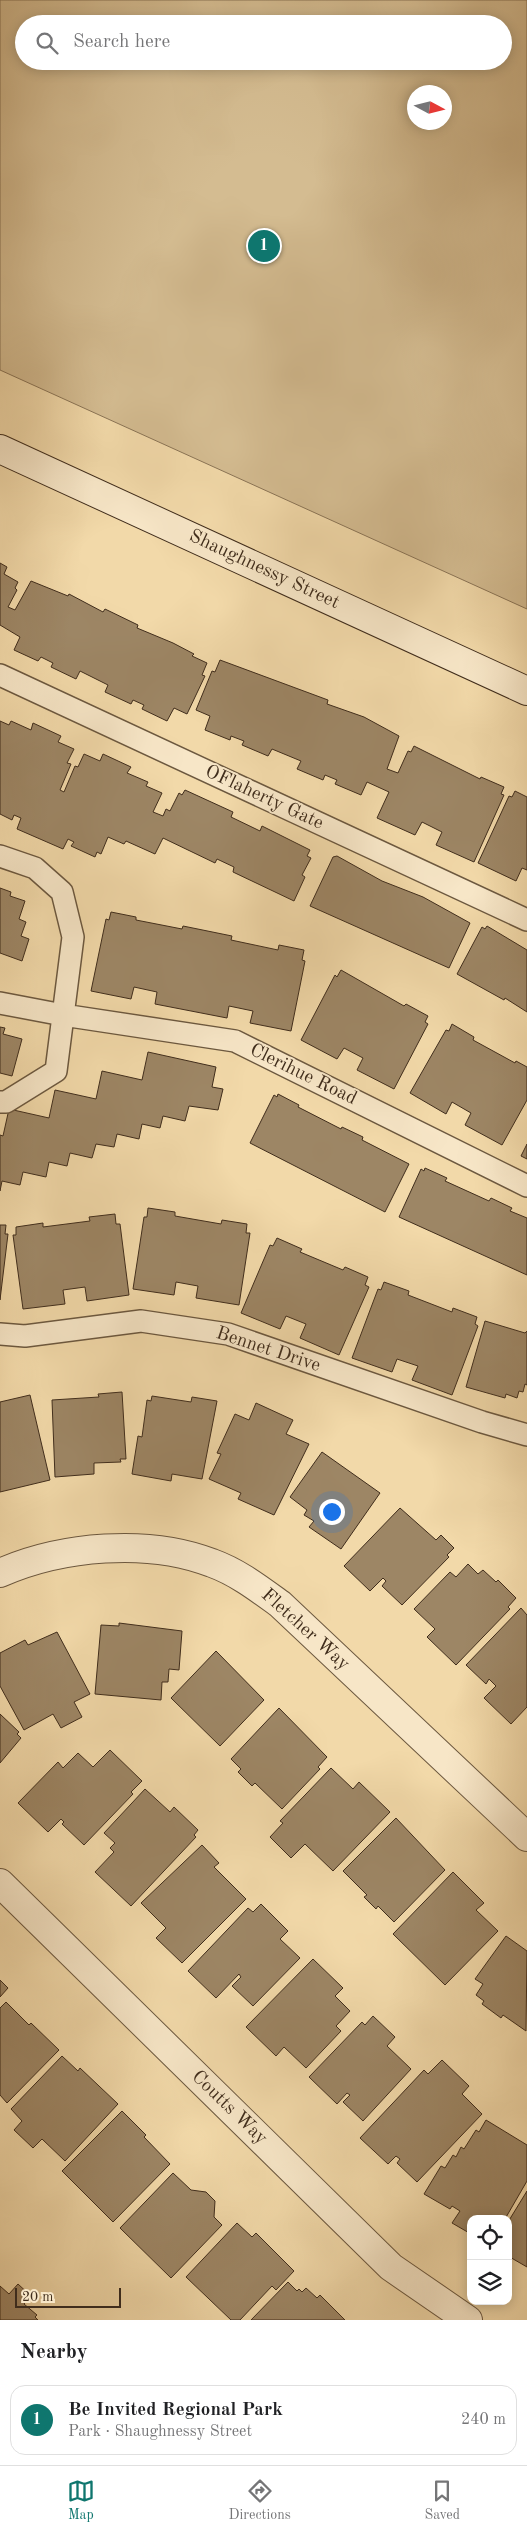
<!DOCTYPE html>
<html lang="en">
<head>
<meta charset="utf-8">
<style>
	:root { --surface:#fff; --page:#f2f2f2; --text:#202124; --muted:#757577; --line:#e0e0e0; --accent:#0f766e }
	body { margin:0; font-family:"Old Standard TT",serif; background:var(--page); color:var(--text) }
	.controls { position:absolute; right:15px; bottom:15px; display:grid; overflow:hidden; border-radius:10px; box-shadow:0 2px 12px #0003 }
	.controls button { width:45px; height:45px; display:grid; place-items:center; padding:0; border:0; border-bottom:1px solid var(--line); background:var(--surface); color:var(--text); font:25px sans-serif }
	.compass { position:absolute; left:407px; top:85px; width:45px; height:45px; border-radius:50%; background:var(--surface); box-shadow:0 2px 12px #0003; rotate:97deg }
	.scale { position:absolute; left:15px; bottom:12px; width:106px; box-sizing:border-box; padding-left:5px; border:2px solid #402d1c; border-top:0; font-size:14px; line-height:18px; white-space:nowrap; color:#402d1c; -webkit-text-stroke:4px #f7e6c7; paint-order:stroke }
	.you { position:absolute; left:331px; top:1511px; width:18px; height:18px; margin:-12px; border:4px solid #fff; border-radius:50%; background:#1a73e8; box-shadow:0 0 0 8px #1a73e833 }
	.badge { display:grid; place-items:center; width:32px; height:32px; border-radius:50%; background:var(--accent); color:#fff; font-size:16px; font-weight:700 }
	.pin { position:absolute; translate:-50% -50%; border:2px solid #fff; box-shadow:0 1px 5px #0006 }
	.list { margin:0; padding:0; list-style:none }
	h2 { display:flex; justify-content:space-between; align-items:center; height:65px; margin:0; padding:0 20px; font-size:21px }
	h2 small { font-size:16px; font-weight:400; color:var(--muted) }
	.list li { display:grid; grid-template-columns:32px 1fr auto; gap:15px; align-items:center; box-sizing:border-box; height:70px; margin:0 10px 10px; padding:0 10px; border:1px solid var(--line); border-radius:15px }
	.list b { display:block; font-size:19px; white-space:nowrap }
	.list p { margin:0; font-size:16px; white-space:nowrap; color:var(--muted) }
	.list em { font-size:16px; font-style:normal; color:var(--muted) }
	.icon { flex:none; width:28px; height:28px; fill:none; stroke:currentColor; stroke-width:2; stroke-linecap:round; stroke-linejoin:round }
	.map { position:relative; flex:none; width:527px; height:2320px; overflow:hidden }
	.search { position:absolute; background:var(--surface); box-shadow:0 2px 12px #0003; left:15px; right:15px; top:15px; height:55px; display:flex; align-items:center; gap:12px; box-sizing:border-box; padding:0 18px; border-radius:28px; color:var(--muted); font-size:19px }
	.sheet { height:145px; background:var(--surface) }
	nav { display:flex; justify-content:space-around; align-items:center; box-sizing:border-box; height:70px; border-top:1px solid var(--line); background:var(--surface); font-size:14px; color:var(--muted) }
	nav a { display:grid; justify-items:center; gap:2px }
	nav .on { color:var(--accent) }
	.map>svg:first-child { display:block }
	.green { fill:#d4bc91; stroke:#8a7456; fill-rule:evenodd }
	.building { fill:#9d8665; stroke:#402d1c }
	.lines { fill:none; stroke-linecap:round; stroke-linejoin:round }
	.lane-casing { stroke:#6c583f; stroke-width:24 }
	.street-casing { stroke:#6c583f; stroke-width:30 }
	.secondary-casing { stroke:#402d1c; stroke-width:30 }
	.lane { stroke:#f7e6c7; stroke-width:21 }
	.street { stroke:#f7e6c7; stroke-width:28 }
	.secondary { stroke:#f7e6c7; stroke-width:28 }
	.labels { text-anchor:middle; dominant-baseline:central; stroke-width:4; stroke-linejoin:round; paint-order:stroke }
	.street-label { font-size:19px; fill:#402d1c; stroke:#f7e6c7 }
</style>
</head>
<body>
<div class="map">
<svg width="527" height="2320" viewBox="0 0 527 2320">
	<rect width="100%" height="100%" fill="#f2d9a9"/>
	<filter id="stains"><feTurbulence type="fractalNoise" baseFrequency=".004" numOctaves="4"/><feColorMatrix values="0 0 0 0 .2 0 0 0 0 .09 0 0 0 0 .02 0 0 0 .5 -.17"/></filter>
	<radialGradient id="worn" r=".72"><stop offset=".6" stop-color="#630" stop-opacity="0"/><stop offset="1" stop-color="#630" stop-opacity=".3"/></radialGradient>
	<path class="green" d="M0 0H527V609L0 370ZM24 24H503V61H24ZM414 92H444V122H414Z"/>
	<path class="building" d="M0 563 7 567 4 574 18 582 15 588 17 590 8 607 15 610 31 581 68 596 69 594 103 612 105 609 138 625 137 628 173 643 194 654 192 656 207 663 202 675 205 676 187 714 174 708 167 721 142 709 144 705 133 700 131 704 105 692 108 685 80 671 76 679 51 667 53 663 41 657 38 661 14 650 20 637 0 625Z
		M220 660 328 700 327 704 364 717 399 736 387 769 398 773 408 751 411 752 414 746 480 779 481 777 504 787 501 794 504 795 474 862 436 845 442 832 422 822 415 835 377 818 389 792 367 782 361 795 335 784 337 780 325 775 323 780 297 769 301 761 272 749 268 756 242 745 244 741 231 736 230 740 205 730 210 716 196 710 212 671 215 672Z
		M0 721 9 725 11 721 31 730 33 723 61 736 58 742 74 749 67 763 71 764 60 790 64 792 75 766 78 767 84 754 100 761 103 754 131 767 127 773 148 782 146 786 162 793 153 812 163 816 166 809 170 811 179 793 182 795 185 790 233 812 231 817 260 831 262 826 310 850 307 856 311 858 302 875 305 877 294 901 233 872 234 867 217 859 215 863 163 838 155 854 126 841 124 844 108 837 101 854 97 852 95 857 71 846 74 842 68 839 63 849 17 829 21 818 14 815 12 820 0 814Z
		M515 791 527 797V870L522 868 516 881 478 863 509 796 512 797Z
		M337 856 382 881 423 897 470 923 449 968 310 906 333 857Z
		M0 888 11 892 10 896 25 901 19 919 26 922 21 936 29 939 22 961 0 953Z
		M111 912 136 917V920L182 929 183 926 232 936 231 940 278 950 279 945 304 950 302 960 305 961 291 1031 250 1023 253 1011 229 1006 227 1018 155 1004 157 992 134 987 131 999 91 991 106 919 109 920Z
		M487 926 527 950V1012L505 998 504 1000 457 974 482 927 485 929Z
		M341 970 404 1006 406 1004 428 1016 425 1022 428 1024 394 1089 357 1070 363 1058 344 1048 337 1059 301 1040 335 975 337 977Z
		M452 1024 474 1037 473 1040 515 1063 516 1061 527 1067V1100L502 1145 465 1125 471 1113 452 1102 446 1114 410 1093 446 1030 449 1031Z
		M0 1027 5 1028 3 1034 22 1039 12 1076 0 1073Z
		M148 1052 216 1067 212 1087 223 1089 218 1110 189 1106 185 1121 163 1116 160 1128 142 1124 139 1139 117 1134 114 1147 96 1144 92 1158 70 1153 67 1166 49 1162 46 1177 23 1172 20 1185 2 1181 0 1191V1135L3 1136 9 1109 49 1118 55 1090 96 1099 102 1071 142 1080Z
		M278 1094 299 1105 298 1107 341 1129 342 1127 363 1137 362 1140 409 1164 385 1212 250 1143 274 1095 277 1097Z
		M527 1144V1159L521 1156Z
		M425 1168 447 1178 445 1181 489 1201 491 1198 512 1208 510 1211 527 1218V1275L399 1217 421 1169 424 1171Z
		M148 1208 175 1212V1216L221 1224 222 1220 247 1224 246 1233H250L239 1305 196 1298 198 1286 176 1282 174 1295 133 1289 144 1217H147Z
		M115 1214 116 1224H120L129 1295 87 1301 85 1287 63 1290 65 1304 23 1309 13 1235H16V1227L43 1223V1227L90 1221 89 1217Z
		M0 1225H6L5 1234H8L0 1300Z
		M277 1238 302 1249 300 1252 343 1270 345 1267 368 1277 365 1285 369 1287 339 1355 300 1338 306 1324 286 1316 280 1329 241 1313 270 1245 273 1246Z
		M384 1282 409 1291 408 1295 452 1312 453 1308 477 1317 475 1324 478 1326 452 1395 412 1380 418 1366 397 1359 392 1372 352 1358 378 1289 381 1290Z
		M485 1321 525 1333 527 1331V1385L525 1384 523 1392 519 1391 517 1398 506 1394 505 1398 466 1387Z
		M122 1392 126 1459H120L121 1462 94 1463V1474L55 1477 52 1400 99 1397 98 1394Z
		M30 1395 50 1480 0 1492V1402Z
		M152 1396 191 1402 192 1397 217 1401 202 1479 172 1474 171 1481 132 1474 138 1436 142 1437 147 1400 151 1401Z
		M256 1403 293 1420 286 1434 309 1444 274 1515 238 1499 241 1493 209 1479 221 1454 217 1453 235 1414 249 1420Z
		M322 1452 380 1493 341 1549 309 1527 314 1521 304 1515 307 1510 290 1497Z
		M400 1508 436 1540 441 1535 454 1548 447 1555 449 1557 402 1605 382 1586 386 1581 383 1578 370 1591 344 1566Z
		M468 1564 478 1574 483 1570 496 1582 498 1580 516 1598 508 1607 510 1609 456 1665 427 1637 435 1629 414 1609 450 1572 456 1577Z
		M521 1608 527 1615V1707L511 1724 484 1698 496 1686 489 1679 486 1684 466 1665Z
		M119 1623 182 1631 179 1670 169 1669 168 1682H162L161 1700 95 1694 101 1625 119 1626Z
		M57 1632 90 1694 74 1702 82 1717 61 1728 53 1714 24 1730 0 1686V1653L25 1640 28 1645Z
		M216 1651 264 1700 220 1746 171 1698Z
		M279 1708 327 1757 318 1767 320 1769 282 1809 255 1783 252 1786 238 1772 241 1769 231 1759Z
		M0 1714 19 1732 17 1734 21 1738 0 1763Z
		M110 1750 142 1781 131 1792 133 1794 84 1845 62 1824 64 1822 61 1819 48 1832 18 1803 58 1762 63 1768 78 1753 93 1767Z
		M331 1768 353 1789 359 1782 390 1812 333 1871 305 1844 291 1858 270 1837 283 1823 280 1821Z
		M145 1789 170 1812 174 1807 198 1830 194 1835 196 1837 131 1906 95 1872 114 1852 110 1848 115 1843 104 1833Z
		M396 1818 445 1870 394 1922 378 1906 376 1909 364 1897 367 1895 343 1871Z
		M202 1845 219 1863 214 1867 246 1899 182 1963 156 1938 166 1928 141 1903Z
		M453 1872 484 1903 476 1910 498 1931 445 1985 393 1934Z
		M261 1904 288 1931 280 1939 300 1958 253 2006 232 1986 241 1977 239 1974 216 1998 188 1971 248 1908 253 1912Z
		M506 1936 527 1951 526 2031 503 2015 501 2018 482 2004 484 2001 476 1995 483 1984 475 1979Z
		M313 1959 343 1988 335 1996 350 2011 336 2026 341 2031 306 2068 284 2047 276 2056 246 2027Z
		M0 1980 8 1988 0 1997Z
		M6 2002 29 2025 31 2023 59 2050 7 2103 0 2095V2008Z
		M373 2016 395 2037 387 2046 411 2069 363 2121 343 2102 350 2095 347 2093 337 2104 309 2077 362 2022 365 2025Z
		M62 2056 78 2071 80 2068 118 2104 65 2161 42 2139 33 2148 14 2130 22 2121 11 2109Z
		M442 2060 469 2086 462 2094 482 2114 417 2182 397 2163 400 2159 396 2156 388 2164 360 2138 424 2070 428 2074Z
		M122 2111 146 2135 144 2137 170 2164 113 2222 62 2171Z
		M486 2120 527 2145V2181L505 2219H471V2234L452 2223 460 2211 452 2206 450 2209 424 2194 441 2166 445 2168 453 2155 456 2157 461 2147 464 2149 476 2130 479 2132Z
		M173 2173 191 2190 206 2192 215 2201 214 2217 222 2225 171 2278 120 2228Z
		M527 2191V2267L508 2256V2222Z
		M237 2223 252 2237 256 2233 294 2271 276 2290 272 2286 240 2320H231L186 2277Z
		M288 2282 297 2291 299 2289 302 2292 306 2288 317 2298 320 2295 345 2320H251Z
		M18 2284 31 2296 24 2304 37 2315 35 2317 38 2320H0V2286L9 2294Z"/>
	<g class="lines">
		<defs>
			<path id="lane" d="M0 675 527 920
				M0 856 35 868 62 892 73 937 56 1071 6 1102H0
				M0 1003 63 1015 235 1041 527 1186
				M0 1334 25 1336 141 1321 228 1334 482 1422 527 1435"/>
			<path id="street" d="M0 1573C61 1546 148 1538 212 1563 237 1572 258 1588 280 1604L527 1837
				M0 1883 391 2267 468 2320"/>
			<path id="secondary" d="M0 449 527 691"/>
		</defs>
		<use href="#lane" class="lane-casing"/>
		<use href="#street" class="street-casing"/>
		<use href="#secondary" class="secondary-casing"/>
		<use href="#lane" class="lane"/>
		<use href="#street" class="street"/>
		<use href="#secondary" class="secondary"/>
	</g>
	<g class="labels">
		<g class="street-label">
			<text transform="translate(264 570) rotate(25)">Shaughnessy Street</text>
			<text transform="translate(264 798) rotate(25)">OFlaherty Gate</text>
			<text transform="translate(303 1075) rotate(26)">Clerihue Road</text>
			<text transform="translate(268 1350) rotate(18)">Bennet Drive</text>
			<text transform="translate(305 1630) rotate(42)">Fletcher Way</text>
			<text transform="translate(229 2108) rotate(44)">Coutts Way</text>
		</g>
	</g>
	<rect width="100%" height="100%" filter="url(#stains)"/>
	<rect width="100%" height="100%" fill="url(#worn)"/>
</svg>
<div class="controls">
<button><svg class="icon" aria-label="locate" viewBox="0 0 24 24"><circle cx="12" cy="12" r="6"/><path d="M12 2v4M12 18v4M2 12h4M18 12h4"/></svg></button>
<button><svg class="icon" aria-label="layers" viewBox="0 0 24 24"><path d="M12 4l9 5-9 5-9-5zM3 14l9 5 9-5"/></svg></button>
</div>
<svg class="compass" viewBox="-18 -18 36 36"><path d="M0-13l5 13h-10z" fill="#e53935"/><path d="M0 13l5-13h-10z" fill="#757577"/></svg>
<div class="scale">20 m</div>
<div class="you"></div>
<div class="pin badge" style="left:264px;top:246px">1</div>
<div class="search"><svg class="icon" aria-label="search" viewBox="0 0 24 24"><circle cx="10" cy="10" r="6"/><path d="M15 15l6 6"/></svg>Search here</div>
</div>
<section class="sheet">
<h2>Nearby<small></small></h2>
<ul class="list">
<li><span class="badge">1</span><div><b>Be Invited Regional Park</b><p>Park · Shaughnessy Street</p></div><em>240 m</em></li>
</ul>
</section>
<nav>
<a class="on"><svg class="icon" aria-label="map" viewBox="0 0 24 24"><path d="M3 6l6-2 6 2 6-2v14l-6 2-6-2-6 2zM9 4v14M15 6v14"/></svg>Map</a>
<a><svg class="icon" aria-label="directions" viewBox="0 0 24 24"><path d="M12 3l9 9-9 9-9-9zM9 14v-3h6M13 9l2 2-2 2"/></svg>Directions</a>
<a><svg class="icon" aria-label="saved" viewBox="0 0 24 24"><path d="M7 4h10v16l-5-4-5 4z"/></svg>Saved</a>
</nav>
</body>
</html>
